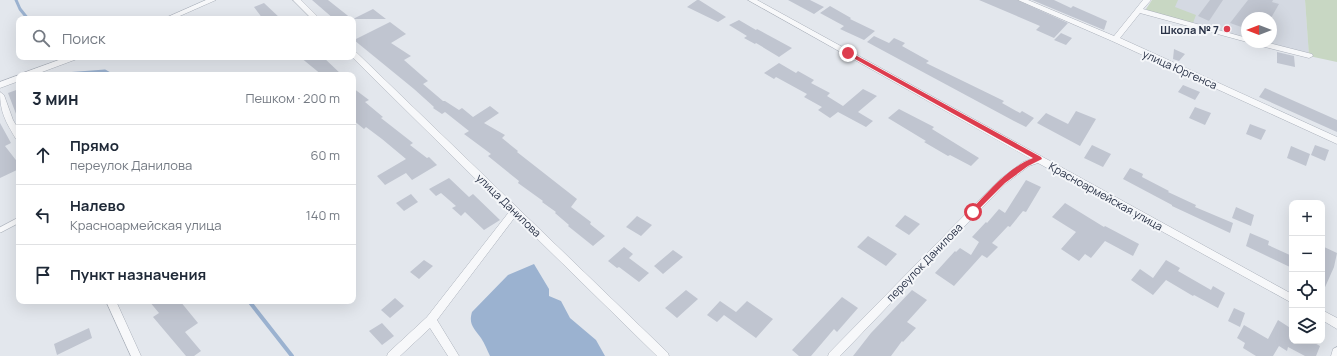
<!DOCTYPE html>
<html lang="ru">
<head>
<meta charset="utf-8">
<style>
	:root { --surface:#fff; --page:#f2f2f3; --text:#1f2937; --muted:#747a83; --line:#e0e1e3 }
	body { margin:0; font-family:Manrope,sans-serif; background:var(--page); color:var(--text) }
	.controls { position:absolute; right:12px; bottom:12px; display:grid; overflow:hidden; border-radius:8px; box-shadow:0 4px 16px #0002 }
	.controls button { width:36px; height:36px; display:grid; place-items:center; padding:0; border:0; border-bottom:1px solid var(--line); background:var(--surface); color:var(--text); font:20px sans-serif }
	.compass { position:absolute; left:1241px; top:12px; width:36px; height:36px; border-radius:50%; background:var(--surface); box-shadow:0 4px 16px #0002; rotate:270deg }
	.stop { position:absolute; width:12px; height:12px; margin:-9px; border:3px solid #dd3d4e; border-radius:50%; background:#fff }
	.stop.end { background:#dd3d4e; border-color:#fff; box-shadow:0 1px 4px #0008 }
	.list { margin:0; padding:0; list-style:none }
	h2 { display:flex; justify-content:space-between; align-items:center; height:52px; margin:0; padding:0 16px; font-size:17px }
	h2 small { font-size:13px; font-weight:400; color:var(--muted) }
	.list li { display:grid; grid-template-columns:26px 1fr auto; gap:12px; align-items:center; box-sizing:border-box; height:60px; padding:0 16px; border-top:1px solid var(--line) }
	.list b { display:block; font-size:15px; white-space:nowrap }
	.list p { margin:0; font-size:13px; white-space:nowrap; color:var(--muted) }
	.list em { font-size:13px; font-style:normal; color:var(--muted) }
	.icon { flex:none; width:22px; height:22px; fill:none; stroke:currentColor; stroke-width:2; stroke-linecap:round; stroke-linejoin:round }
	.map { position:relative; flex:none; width:1337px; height:356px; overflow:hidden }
	.search { position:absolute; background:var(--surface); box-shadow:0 4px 16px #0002; left:16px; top:16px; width:340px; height:44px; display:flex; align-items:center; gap:10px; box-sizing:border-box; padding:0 14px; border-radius:8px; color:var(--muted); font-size:15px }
	.panel { position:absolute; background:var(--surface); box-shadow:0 4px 16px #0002; left:16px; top:72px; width:340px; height:232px; border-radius:8px }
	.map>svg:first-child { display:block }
	.built { fill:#d4d9e2 }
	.green { fill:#c8d7c3 }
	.water { fill:#9bb2d0 }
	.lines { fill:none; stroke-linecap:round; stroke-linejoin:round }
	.stream-far1 { stroke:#9bb2d0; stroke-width:3 }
	.stream { stroke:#9bb2d0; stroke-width:4 }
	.building { fill:#c0c5d0 }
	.lane-casing { stroke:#abb1bb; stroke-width:6 }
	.street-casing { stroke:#abb1bb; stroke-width:1 }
	.lane { stroke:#f7f8fa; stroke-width:5 }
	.street { fill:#f7f8fa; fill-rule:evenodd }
	.route { fill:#dd3d4e }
	.poi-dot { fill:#dd3d4e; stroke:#f4f6f9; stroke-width:1.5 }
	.labels { text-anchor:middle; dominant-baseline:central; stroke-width:4; stroke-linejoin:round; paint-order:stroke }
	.poi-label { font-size:11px; font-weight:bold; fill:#293247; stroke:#f4f6f9; text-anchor:end }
	.street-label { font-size:11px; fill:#293247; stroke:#f4f6f9 }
</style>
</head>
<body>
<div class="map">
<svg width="1337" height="356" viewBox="0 0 1337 356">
	<rect width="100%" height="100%" fill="#e3e7ed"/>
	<path class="built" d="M1156 0H1305L1309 56 1256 42H1271V18H1247V40L1147 13Z"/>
	<path class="green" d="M1152 0H1178L1175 7 1196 15 1193 23 1148 11 1146 9Z
		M1305 0H1337V62L1309 56Z"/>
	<path class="water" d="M534 264 549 289V296L561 301 570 318 596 340 605 356H490C487 350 485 344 481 338 475 329 468 325 472 312L508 275Z"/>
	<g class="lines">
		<path class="stream-far1" d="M16 0 20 9 28 19
			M65 74 105 71 112 75"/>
		<path class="stream" d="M249 301 292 356"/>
	</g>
	<path class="building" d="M312 0H328L352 19H334Z
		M697 0H699L726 17 718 22 687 7Z
		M788 0H810L824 7 814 14Z
		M979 0H1017L1068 23 1054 38 1036 30 1040 26Z
		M1032 0H1054L1071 8 1073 6 1107 21 1104 30Z
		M1210 0H1223L1209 21 1198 16Z
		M1248 0H1273L1272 2 1279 4 1271 18H1247V29L1230 23Z
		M264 3 281 19H263L254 7Z
		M830 6 851 18 850 19 875 31 864 40 840 29 844 26 820 13Z
		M373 9 386 19H353Z
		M739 20 756 30 757 29 792 48 779 57 756 43 755 44 744 38 747 36 729 25Z
		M390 22 406 34 391 43 411 56 404 60 428 81 423 84 443 101H445L459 110 462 108 473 117 490 106 499 113 484 123 505 135 502 138 518 151 517 152 577 199 571 207 591 222 590 224 605 236 593 246 568 226 569 225 555 213 556 212 542 202 543 201 518 183 519 181 488 156 491 154 464 134 469 131 445 112 442 114 433 108 434 107 414 89 354 40Z
		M1061 33 1072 38 1066 45 1054 40Z
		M874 36 889 43 894 38 905 43 902 46 929 61 926 63 1004 101 1002 103 1020 113 1022 111 1034 118 1026 127 1014 121 867 42Z
		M1174 49 1185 54 1179 61 1173 59Z
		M1277 52 1294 56 1295 67 1277 63Z
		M300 57H323L342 75H322Z
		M779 63 796 73 798 71 814 80 811 83 830 93 827 96 843 106 863 89 877 96 858 112 873 121 866 127 838 112 830 118 818 110 822 107 804 97 807 94 776 77 774 79 764 73Z
		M1183 85 1200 92 1195 100 1178 92Z
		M353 88 369 100 365 102 383 117 381 118 413 143 410 145 427 158 429 157 437 165 412 180 406 173 385 185 377 176 406 159 382 139 366 127 364 129 353 120Z
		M1265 88 1337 120V132L1259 97Z
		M19 89V119H18L8 93Z
		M1195 107 1211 113 1205 125 1189 118Z
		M899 109 934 127 932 129 979 158 971 166 950 155 948 156 924 142 926 141 888 118Z
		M1076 111 1096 119 1080 146 1037 123 1046 113 1068 124Z
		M0 123 11 143 5 146 19 164V169L0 178Z
		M1250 124 1266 130 1261 140 1246 134Z
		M1092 145 1111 154 1103 167 1084 158Z
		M1315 145 1329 150 1325 161 1311 155Z
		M1291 146 1310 154 1306 166 1287 158Z
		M1130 168 1143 174 1142 177 1169 191 1168 192 1196 205 1195 207 1233 223 1230 233 1172 206V205L1123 179Z
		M449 178 469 197 473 194 500 220 484 230 465 212 461 216 452 208 456 206 441 193 436 196 429 189Z
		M1026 180 1041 187 1026 212 1023 211 1010 227 1008 226 992 243 998 247 987 258 982 255 954 286 935 273 955 251 956 252 960 248 971 255 979 242 972 237 986 222 987 223 999 209 1005 213Z
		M411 194 418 202 404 211 396 203Z
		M1065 203 1104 227 1105 226 1139 244 1133 256 1105 241 1091 258 1085 254 1079 261 1061 249 1076 232 1052 217Z
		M1236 207 1254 215 1251 226 1232 218Z
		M905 215 920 224 909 235 895 226Z
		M637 216 652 225 641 236 626 227Z
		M1250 233 1269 241 1268 245 1292 256V268L1246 246Z
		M868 236 897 254 886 266 857 247Z
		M1322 246 1337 253 1334 267 1322 294Z
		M624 247 633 254 629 258 649 273 639 282 619 267 617 268 608 261Z
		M673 250 683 257 663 274 654 266Z
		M424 260 433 266 419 279 410 272Z
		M1166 260 1180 268 1178 271 1211 290 1213 286 1225 293 1218 308 1194 295 1193 296 1166 280 1153 295 1131 280 1140 269 1153 278Z
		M686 290 698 299 677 318 665 308Z
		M912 290 927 300 907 322 916 328 903 342 902 341 891 356H853L871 333Z
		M842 297 858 308 837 332 834 329 811 356H799L792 350Z
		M395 298 404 306 390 318 381 310Z
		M149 301H180L198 323 185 332 201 351 194 356H186L153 317 159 313Z
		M720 301 736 312 747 301 773 319 756 338 724 315 717 322 707 315Z
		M1234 308 1245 313 1240 327 1228 321Z
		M1278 320 1292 329V341H1311L1320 346 1316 356H1305L1288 347 1287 351 1279 346 1273 356H1256L1243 348 1245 343 1237 338 1244 325 1268 339Z
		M382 323 394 336 382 345 369 331Z
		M89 328 92 338 57 355 54 344Z"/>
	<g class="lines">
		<defs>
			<path id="lane" d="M0 230 19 220"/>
			<path id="street" d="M206 0H216L173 19H163Z
				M293 0H301L320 19H312Z
				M748 0H757L1292 294V303L1038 163 1029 166 1005 184 840 356H828L829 353 999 180 1023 162 1031 159Z
				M1018 0H1028L1114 36 1143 0H1151L1143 9 1247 38V42H1248H1247L1140 13 1120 38 1337 137V144L1112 41Z
				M1252 42H1265L1312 54 1313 56 1309 58 1253 44Z
				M353 52H356L668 353 669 356H657L515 217 437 320 459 356H448L430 328 400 356H387L388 353 427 317 509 212 352 57H353Z
				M67 57H78L77 59 34 75H22L23 73Z
				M19 75V81L0 88V82Z
				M0 92 4 95 13 120 19 130V140L16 139C6 122 0 113 0 92Z
				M106 301H116L141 356H131Z
				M1322 310 1337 318V329L1322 320Z
				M1337 347V356H1331L1333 349Z"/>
		</defs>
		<use href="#lane" class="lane-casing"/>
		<use href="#street" class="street-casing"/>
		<use href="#lane" class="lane"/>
		<use href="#street" class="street"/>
	</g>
	<path class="route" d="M848 51 1041 157 1042 159 1028 166 1005 183 975 213H971V210C989 191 1008 168 1033 158L846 54 845 53Z"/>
	<circle class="poi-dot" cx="1227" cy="29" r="4"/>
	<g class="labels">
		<g class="poi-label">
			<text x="1219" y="29">Школа № 7</text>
		</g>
		<g class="street-label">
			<text transform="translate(1180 69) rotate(24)">улица Юргенса</text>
			<text transform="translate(1106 196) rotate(29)">Красноармейская улица</text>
			<text transform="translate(509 205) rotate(44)">улица Данилова</text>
			<text transform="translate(924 262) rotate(-46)">переулок Данилова</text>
		</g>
	</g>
</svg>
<div class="controls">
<button>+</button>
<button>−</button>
<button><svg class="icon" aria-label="locate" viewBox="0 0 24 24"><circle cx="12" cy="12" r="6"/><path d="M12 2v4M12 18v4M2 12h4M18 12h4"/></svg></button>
<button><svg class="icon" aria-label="layers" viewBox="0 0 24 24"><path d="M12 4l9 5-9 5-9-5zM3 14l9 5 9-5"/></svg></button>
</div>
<svg class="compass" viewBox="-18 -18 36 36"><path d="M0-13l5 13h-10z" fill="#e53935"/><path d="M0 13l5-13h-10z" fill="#747a83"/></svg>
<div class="stop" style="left:973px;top:212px"></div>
<div class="stop end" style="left:848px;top:53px"></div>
<div class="search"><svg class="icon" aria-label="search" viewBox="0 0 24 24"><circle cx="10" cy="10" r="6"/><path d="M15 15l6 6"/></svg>Поиск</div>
<section class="panel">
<h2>3 мин<small>Пешком · 200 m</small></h2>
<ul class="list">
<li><svg class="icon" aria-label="ahead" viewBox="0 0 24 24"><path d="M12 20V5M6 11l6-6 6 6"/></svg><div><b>Прямо</b><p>переулок Данилова</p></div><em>60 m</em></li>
<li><svg class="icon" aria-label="left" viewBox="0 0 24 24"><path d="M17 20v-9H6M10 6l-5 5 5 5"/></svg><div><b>Налево</b><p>Красноармейская улица</p></div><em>140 m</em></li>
<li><svg class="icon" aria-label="arrive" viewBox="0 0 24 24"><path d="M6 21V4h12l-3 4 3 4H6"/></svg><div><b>Пункт назначения</b></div></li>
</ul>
</section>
</div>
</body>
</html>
